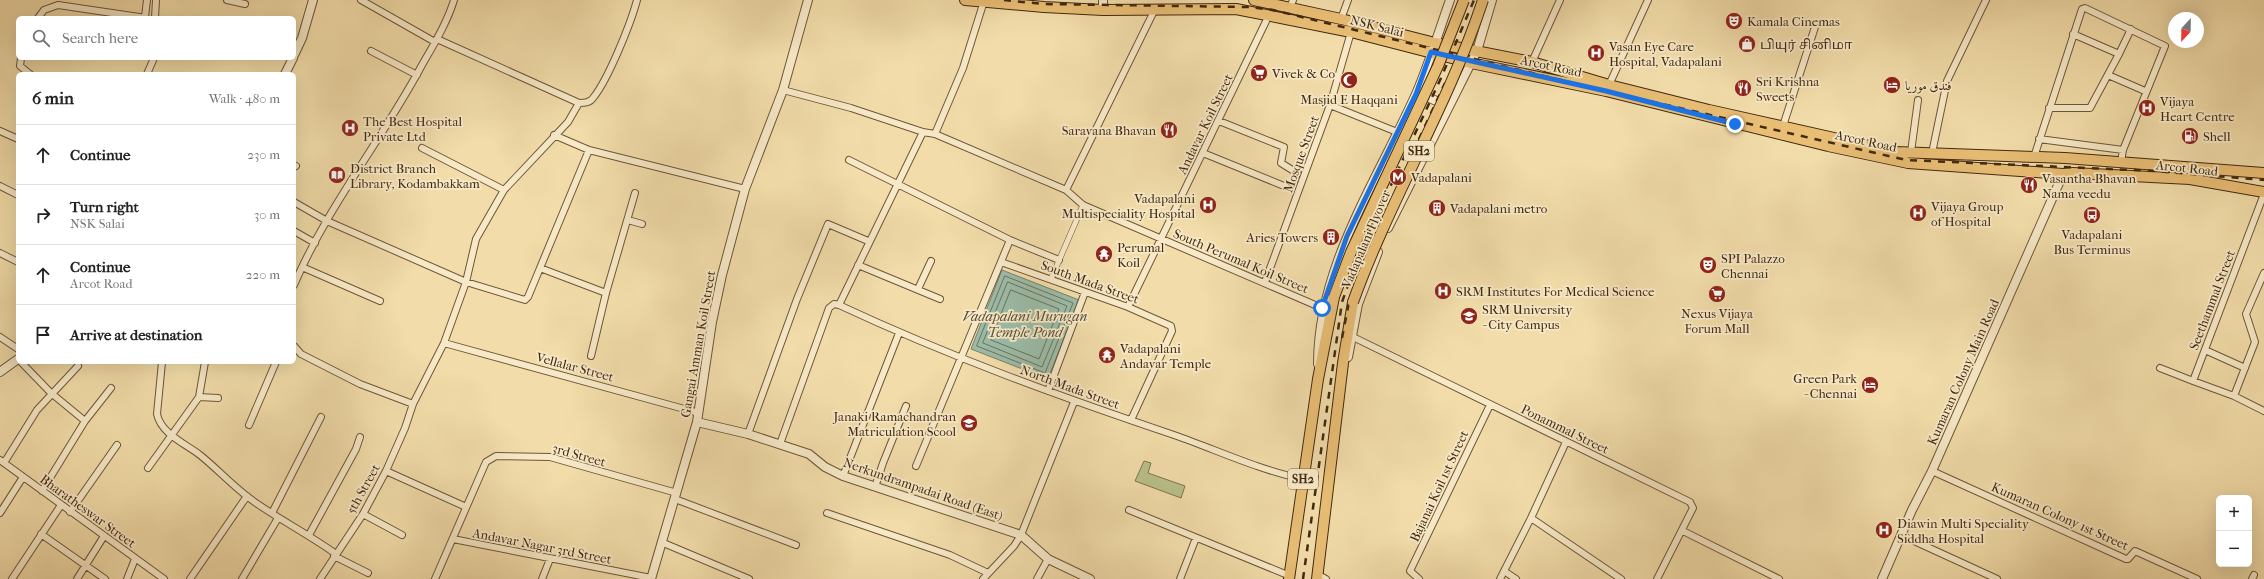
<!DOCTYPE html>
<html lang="en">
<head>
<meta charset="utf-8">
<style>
	:root { --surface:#fff; --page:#f6f6f6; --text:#222; --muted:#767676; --line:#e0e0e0 }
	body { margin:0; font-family:"IM FELL French Canon",Amiri,"Noto Serif Tamil",serif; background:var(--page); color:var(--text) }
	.controls { position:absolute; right:12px; bottom:12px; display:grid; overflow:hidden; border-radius:6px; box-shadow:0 4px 16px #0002 }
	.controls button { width:36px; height:36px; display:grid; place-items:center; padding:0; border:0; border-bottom:1px solid var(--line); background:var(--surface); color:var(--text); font:20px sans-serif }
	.compass { position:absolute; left:2168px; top:12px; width:36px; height:36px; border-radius:50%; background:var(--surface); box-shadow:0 4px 16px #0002; rotate:202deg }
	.stop { position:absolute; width:12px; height:12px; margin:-9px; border:3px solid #1a73e8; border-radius:50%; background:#fff }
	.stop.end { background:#1a73e8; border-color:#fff; box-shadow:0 1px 4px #0008 }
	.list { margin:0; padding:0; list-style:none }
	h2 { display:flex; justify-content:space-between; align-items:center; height:52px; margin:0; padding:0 16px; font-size:17px }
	h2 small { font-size:13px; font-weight:400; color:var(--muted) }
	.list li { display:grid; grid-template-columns:26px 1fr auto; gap:12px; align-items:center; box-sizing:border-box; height:60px; padding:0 16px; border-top:1px solid var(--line) }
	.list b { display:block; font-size:15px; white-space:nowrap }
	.list p { margin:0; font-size:13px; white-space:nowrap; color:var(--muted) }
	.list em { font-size:13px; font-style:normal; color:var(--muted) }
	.icon { flex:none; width:22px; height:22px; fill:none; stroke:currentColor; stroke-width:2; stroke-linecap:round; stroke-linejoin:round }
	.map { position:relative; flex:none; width:2264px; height:579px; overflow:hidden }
	.search { position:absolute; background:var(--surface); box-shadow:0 4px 16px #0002; left:16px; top:16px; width:280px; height:44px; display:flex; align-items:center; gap:10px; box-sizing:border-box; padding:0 14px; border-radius:6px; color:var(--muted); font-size:15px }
	.panel { position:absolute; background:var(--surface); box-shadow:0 4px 16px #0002; left:16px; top:72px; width:280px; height:292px; border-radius:6px }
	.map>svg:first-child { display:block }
	.green { fill:#b9c18a; stroke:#7e754d }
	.water { fill:#9bbca9; stroke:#77816c }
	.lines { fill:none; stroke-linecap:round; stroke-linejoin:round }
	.shore { stroke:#6e725c; stroke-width:1 }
	.pedestrian-casing { stroke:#6e5636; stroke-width:6 }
	.minor-casing { stroke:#6e5636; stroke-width:8 }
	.tertiary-casing { stroke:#6e5636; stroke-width:10 }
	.primary-casing { stroke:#422910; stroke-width:12 }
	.pedestrian { stroke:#f7e9c8; stroke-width:5 }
	.minor { stroke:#f7e9c8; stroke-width:6 }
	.tertiary { stroke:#f7e9c8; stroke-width:8 }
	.primary { stroke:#e9be75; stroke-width:10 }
	.rail { stroke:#422910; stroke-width:2.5; stroke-dasharray:7 7; stroke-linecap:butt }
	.primary-bridge-casing { stroke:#422910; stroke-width:12; stroke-linecap:butt }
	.primary-bridge { stroke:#e9be75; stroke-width:10 }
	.route { stroke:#1a73e8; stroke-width:5 }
	.labels { text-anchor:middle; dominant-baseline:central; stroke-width:3.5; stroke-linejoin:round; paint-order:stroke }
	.shield { fill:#f7e9c8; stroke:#786347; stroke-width:1 }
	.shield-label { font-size:12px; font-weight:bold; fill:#422910 }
	.poi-label { font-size:13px; fill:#422910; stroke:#f7e9c8; text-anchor:start }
	.street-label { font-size:13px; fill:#422910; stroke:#f7e9c8 }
	.water-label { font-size:14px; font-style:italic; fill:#584e36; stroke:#f7e9c8 }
</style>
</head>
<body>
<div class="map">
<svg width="2264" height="579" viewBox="0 0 2264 579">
	<rect width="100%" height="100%" fill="#f2ddaa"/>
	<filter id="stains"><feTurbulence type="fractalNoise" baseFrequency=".005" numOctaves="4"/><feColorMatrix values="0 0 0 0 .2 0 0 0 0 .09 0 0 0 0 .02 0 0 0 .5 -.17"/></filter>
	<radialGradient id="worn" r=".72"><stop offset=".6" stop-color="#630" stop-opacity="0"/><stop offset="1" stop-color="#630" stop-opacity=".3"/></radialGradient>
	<path class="green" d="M1144 461 1151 463 1148 473 1185 486 1181 498 1135 481Z"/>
	<path class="water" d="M1002 270 1079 300 1048 379 971 349Z"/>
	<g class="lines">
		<path class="shore" d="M1005 276 1073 303 1045 373 977 346Z
			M1008 282 1067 306 1042 367 983 343Z
			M1011 290 1059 309 1039 359 991 340Z"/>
		<defs>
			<path id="pedestrian" d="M1051 279 1083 205"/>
			<path id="minor" d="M227 0 245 4
				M361 0 435 42
				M1290 8 1293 0
				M145 17 147 0
				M38 18 44 10 58 5 146 18
				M155 18 156 0
				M1341 19 1348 0
				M437 39 579 103C584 103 590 103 593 98 608 80 631 23 637 0
				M371 51 417 75
				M2119 54 2131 29
				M21 58 20 66 30 74
				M1532 62 1560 0
				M147 74 154 58
				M2108 75 2145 91
				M1609 85 1648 0
				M783 90 851 108 923 132 935 134 1066 190 1083 205 1322 308
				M1330 105 1397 132
				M2049 108H2090L2119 54 2073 34
				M1783 126 1815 27
				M0 131 18 139
				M935 134 963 68 984 1
				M554 135 589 150 745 189
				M2039 139 2123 150
				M422 148 504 190
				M1911 152 1918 100
				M1203 153 1284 186H1292L1297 173 1281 163 1284 147 1219 121
				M1932 153 1947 81 1986 0
				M2034 157 2082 9 2085 8 2165 46 2123 150 2121 162
				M849 160 1010 240 1059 260
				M294 165 296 166
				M0 186 18 195
				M1066 190 1155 9
				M294 202 327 221 466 282 525 300 528 297 589 150
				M628 220 642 224
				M294 231 315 243
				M0 253 18 262
				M1001 262 1128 307 1171 326 1172 331 1131 420
				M858 265 940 299
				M302 267 380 301
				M540 268 606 293
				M2264 273 2246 314 2255 342 2234 396 2264 411
				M1265 282 1330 105 1351 32
				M294 285C327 207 382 140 422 65 434 44 447 23 454 0
				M918 289 931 261
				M839 305 923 132
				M1128 307 1269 15
				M0 337 18 349
				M1353 337 1690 502 1693 508 1657 579
				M444 343 699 413
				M294 346 301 354 360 384 413 404
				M2205 350 2245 368
				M591 356 606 293 635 193
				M21 362 51 393 85 421
				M162 362 157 414C161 434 186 444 200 455 220 471 237 491 259 505 284 522 311 536 336 554
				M2160 368 2193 381 2264 194
				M2193 381 2234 396
				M1048 391 1085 292
				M199 397 218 398
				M249 425 276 362
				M748 434 797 299 828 224 868 241
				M780 444 829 308 834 304 839 305C948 356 1061 397 1174 435 1217 450 1259 470 1303 479
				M0 460 164 579
				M4 463 37 410 78 366
				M916 466 1010 240
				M148 468 199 397 205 362
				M386 471 466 507
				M1932 471 2126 559H2128L2135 551 2197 579
				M843 476 899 333
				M875 487 883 463 906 406
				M42 491 85 421 111 388
				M675 499 796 545
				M1129 510 1290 576
				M70 512 117 445
				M0 513 23 477
				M272 513 321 417
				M827 513 950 555 988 573
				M363 514 402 535
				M1531 518 1621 579
				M1683 531 1779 579
				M41 534 105 579
				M309 535 356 449 360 437
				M1901 535 1997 579
				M453 539 651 578
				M661 542 749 579
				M334 556 368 573
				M1504 571 1516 579
				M1317 574 1326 579
				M12 579 61 505
				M77 579 104 536
				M127 579 135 559
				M190 579 247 496
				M242 579 278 518
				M320 579 363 514 386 471 405 428 413 404 444 343 466 282 476 239 504 190 568 122 579 103
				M435 579 486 462 496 456 550 457 677 493
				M542 579 550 559
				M983 579 1014 546 1021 535 1074 402
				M1037 579 1048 559
				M1180 579 1196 538
				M1419 579 1410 571 1490 405
				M1500 579 1531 518 1566 442
				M2252 579 2254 575"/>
			<path id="tertiary" d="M1103 10V0
				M294 55 302 38 313 0
				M285 74 293 58
				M1419 93 1447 106
				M1388 228 1477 51 1492 0
				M1348 357 1358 304 1378 252
				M1318 364C1318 266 1377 181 1416 94 1429 64 1439 31 1450 0
				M0 372 18 359
				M697 422 748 434 809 454 825 467 843 476 1021 535 1048 559 1090 579
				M651 579 697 422 712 322 722 275 745 189 783 90 808 0
				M1882 579 1912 510 1932 471 2063 174"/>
			<path id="primary" d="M965 0 1044 7 1103 10 1236 9 1351 32 1471 63 1606 91 1828 146 1908 163 2063 174 2073 173 2190 179 2264 192
				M1254 0 1341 19 1435 43 1532 62 1609 85 1709 110 1896 152 2065 158 2264 173
				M1289 579 1318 379 1334 297
				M1317 579 1343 363 1353 302"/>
		</defs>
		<use href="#pedestrian" class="pedestrian-casing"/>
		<use href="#minor" class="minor-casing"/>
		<use href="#tertiary" class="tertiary-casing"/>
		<use href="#primary" class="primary-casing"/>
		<use href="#pedestrian" class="pedestrian"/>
		<use href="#minor" class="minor"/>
		<use href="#tertiary" class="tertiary"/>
		<use href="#primary" class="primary"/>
		<path class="rail" d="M1004 0 1043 4 1249 7 1273 10 1606 91 1906 160 2155 171 2264 180
			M1413 152 1445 83
			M1342 338 1349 302 1374 235
			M1303 579 1342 302 1362 247 1441 78 1474 0"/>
		<defs>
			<path id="primary-bridge" d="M1334 297 1351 252 1438 66 1464 0
				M1353 302C1390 199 1449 104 1483 0"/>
		</defs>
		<use href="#primary-bridge" class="primary-bridge-casing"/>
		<use href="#primary-bridge" class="primary-bridge"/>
	</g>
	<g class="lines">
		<path class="route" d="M1322 308 1347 236 1416 94 1431 52 1606 91 1735 124"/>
	</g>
	<defs>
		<symbol id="theatre-disc" viewBox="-11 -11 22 22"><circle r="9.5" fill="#8f2418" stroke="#f7e9c8"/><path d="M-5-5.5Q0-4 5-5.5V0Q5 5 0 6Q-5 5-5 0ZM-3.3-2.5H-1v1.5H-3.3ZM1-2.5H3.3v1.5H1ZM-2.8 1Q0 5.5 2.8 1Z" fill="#fff"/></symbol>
		<symbol id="shop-disc" viewBox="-11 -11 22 22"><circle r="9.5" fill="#8f2418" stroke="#f7e9c8"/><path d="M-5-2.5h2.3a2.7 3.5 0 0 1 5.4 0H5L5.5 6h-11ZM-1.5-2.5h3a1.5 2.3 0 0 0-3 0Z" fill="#fff"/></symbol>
		<symbol id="hospital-disc" viewBox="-11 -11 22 22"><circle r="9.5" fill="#8f2418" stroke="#f7e9c8"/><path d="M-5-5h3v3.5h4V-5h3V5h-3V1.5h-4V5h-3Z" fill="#fff"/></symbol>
		<symbol id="supermarket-disc" viewBox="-11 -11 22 22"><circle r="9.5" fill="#8f2418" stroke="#f7e9c8"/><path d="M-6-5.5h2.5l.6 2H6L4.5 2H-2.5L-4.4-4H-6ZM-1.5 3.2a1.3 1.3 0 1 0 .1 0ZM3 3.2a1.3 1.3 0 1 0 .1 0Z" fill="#fff"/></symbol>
		<symbol id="mosque-disc" viewBox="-11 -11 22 22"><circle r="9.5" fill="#8f2418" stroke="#f7e9c8"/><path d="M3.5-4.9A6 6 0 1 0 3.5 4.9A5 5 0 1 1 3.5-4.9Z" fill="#fff"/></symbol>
		<symbol id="hotel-disc" viewBox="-11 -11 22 22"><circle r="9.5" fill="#8f2418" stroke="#f7e9c8"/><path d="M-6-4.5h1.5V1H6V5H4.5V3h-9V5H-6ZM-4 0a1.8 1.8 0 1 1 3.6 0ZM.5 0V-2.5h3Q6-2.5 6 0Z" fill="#fff"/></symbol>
		<symbol id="restaurant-disc" viewBox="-11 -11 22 22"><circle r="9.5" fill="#8f2418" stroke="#f7e9c8"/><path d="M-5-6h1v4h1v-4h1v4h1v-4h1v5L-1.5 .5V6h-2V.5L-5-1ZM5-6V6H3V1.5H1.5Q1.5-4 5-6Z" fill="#fff"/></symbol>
		<symbol id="fuel-disc" viewBox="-11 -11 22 22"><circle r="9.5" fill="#8f2418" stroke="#f7e9c8"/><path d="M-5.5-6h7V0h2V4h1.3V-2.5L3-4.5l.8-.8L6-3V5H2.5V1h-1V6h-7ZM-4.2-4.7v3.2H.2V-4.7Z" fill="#fff"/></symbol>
		<symbol id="library-disc" viewBox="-11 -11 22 22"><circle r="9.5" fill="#8f2418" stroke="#f7e9c8"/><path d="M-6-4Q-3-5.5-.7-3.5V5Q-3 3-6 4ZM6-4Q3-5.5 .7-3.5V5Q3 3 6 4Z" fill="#fff"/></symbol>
		<symbol id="metro-disc" viewBox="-11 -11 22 22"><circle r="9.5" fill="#8f2418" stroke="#f7e9c8"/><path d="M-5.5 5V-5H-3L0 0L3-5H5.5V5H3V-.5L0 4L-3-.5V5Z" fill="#fff"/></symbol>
		<symbol id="building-disc" viewBox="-11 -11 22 22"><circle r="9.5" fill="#8f2418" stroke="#f7e9c8"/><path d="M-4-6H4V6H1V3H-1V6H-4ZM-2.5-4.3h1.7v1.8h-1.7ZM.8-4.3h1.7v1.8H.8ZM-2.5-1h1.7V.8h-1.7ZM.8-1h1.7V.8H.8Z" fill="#fff"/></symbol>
		<symbol id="bus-disc" viewBox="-11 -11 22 22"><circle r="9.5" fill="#8f2418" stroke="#f7e9c8"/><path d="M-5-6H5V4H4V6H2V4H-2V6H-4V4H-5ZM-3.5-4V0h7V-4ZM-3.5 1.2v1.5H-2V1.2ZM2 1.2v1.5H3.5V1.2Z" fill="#fff"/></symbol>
		<symbol id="temple-disc" viewBox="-11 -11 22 22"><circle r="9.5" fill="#8f2418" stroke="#f7e9c8"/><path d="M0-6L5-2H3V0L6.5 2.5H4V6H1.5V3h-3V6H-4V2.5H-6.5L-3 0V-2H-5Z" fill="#fff"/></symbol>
		<symbol id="university-disc" viewBox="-11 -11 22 22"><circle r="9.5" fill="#8f2418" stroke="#f7e9c8"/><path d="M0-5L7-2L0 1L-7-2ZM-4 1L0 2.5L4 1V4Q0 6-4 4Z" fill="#fff"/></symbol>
		<symbol id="school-disc" viewBox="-11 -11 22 22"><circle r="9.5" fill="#8f2418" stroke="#f7e9c8"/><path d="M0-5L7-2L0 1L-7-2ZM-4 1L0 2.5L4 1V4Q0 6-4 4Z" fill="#fff"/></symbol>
	</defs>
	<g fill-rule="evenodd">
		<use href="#theatre-disc" x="1724" y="11" width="20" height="20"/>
		<use href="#shop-disc" x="1737" y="34" width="20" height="20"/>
		<use href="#hospital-disc" x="1586" y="43" width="20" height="20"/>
		<use href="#supermarket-disc" x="1249" y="63" width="20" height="20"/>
		<use href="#mosque-disc" x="1339" y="70" width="20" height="20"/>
		<use href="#hotel-disc" x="1882" y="75" width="20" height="20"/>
		<use href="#restaurant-disc" x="1733" y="78" width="20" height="20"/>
		<use href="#hospital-disc" x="2137" y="98" width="20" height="20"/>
		<use href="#hospital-disc" x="340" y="118" width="20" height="20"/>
		<use href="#restaurant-disc" x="1159" y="120" width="20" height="20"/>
		<use href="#fuel-disc" x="2180" y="126" width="20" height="20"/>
		<use href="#library-disc" x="327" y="165" width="20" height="20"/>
		<use href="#metro-disc" x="1388" y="167" width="20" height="20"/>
		<use href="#restaurant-disc" x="2019" y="175" width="20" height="20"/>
		<use href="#hospital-disc" x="1198" y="195" width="20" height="20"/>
		<use href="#building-disc" x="1427" y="198" width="20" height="20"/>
		<use href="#hospital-disc" x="1908" y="203" width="20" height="20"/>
		<use href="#bus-disc" x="2082" y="205" width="20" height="20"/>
		<use href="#building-disc" x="1321" y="227" width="20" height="20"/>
		<use href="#temple-disc" x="1094" y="244" width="20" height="20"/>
		<use href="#theatre-disc" x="1698" y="255" width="20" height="20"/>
		<use href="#hospital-disc" x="1433" y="281" width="20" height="20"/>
		<use href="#supermarket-disc" x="1707" y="284" width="20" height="20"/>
		<use href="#university-disc" x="1459" y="306" width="20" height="20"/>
		<use href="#temple-disc" x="1097" y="345" width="20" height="20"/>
		<use href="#hotel-disc" x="1860" y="375" width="20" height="20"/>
		<use href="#school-disc" x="959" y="413" width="20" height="20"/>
		<use href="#hospital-disc" x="1874" y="520" width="20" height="20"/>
	</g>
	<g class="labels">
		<g class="shield">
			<rect x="1404" y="141" width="30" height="20" rx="3"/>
			<rect x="1288" y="469" width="30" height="20" rx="3"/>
		</g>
		<g class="shield-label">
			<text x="1419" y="151">SH2</text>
			<text x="1303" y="479">SH2</text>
		</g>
		<g class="poi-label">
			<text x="1747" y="21">Kamala Cinemas</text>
			<text x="1760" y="44">பியுர் சினிமா</text>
			<text x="1609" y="46">Vasan Eye Care<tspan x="1609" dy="15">Hospital, Vadapalani</tspan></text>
			<text x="1272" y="73">Vivek &amp; Co</text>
			<text x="1756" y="81">Sri Krishna<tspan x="1756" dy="15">Sweets</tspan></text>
			<text x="1905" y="85">فندق موريا</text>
			<text x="1349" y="99" text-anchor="middle">Masjid E Haqqani</text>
			<text x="2160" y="101">Vijaya<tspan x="2160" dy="15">Heart Centre</tspan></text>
			<text x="363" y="121">The Best Hospital<tspan x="363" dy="15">Private Ltd</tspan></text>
			<text x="1156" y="130" text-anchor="end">Saravana Bhavan</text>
			<text x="2203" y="136">Shell</text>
			<text x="350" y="168">District Branch<tspan x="350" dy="15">Library, Kodambakkam</tspan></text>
			<text x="1411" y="177">Vadapalani</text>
			<text x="2042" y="178">Vasantha Bhavan<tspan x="2042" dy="15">Nama veedu</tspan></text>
			<text x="1195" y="198" text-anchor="end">Vadapalani<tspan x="1195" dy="15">Multispeciality Hospital</tspan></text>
			<text x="1931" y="206">Vijaya Group<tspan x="1931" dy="15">of Hospital</tspan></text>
			<text x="1450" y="208">Vadapalani metro</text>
			<text x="2092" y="234" text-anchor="middle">Vadapalani<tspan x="2092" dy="15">Bus Terminus</tspan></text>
			<text x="1318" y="237" text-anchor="end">Aries Towers</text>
			<text x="1117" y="247">Perumal<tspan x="1117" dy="15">Koil</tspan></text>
			<text x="1721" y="258">SPI Palazzo<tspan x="1721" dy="15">Chennai</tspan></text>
			<text x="1456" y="291">SRM Institutes For Medical Science</text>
			<text x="1482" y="309">SRM University<tspan x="1482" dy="15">- City Campus</tspan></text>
			<text x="1717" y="313" text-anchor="middle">Nexus Vijaya<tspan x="1717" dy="15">Forum Mall</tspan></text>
			<text x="1120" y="348">Vadapalani<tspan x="1120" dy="15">Andavar Temple</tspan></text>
			<text x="1857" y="378" text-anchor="end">Green Park<tspan x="1857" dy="15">- Chennai</tspan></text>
			<text x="956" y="416" text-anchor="end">Janaki Ramachandran<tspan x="956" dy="15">Matriculation Scool</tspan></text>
			<text x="1897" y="523">Diawin Multi Speciality<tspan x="1897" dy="15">Siddha Hospital</tspan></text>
		</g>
		<g class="street-label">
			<text transform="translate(1377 26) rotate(14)">NSK Salai</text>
			<text transform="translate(1551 66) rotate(12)">Arcot Road</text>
			<text transform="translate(1205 124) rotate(-64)">Andavar Koil Street</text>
			<text transform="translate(1866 141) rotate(12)">Arcot Road</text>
			<text transform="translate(1301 154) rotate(-70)">Mosque Street</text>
			<text transform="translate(2187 168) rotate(6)">Arcot Road</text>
			<text transform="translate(1366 239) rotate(-67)">Vadapalani Flyover</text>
			<text transform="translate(1241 261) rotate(23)">South Perumal Koil Street</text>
			<text transform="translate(1090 282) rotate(20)">South Mada Street</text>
			<text transform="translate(2212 300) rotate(-69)">Seethammal Street</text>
			<text transform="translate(698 344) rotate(-80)">Gangai Amman Koil Street</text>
			<text transform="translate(575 367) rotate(15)">Vellalar Street</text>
			<text transform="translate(1963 372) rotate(-66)">Kumaran Colony Main Road</text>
			<text transform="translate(1070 387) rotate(20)">North Mada Street</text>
			<text transform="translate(1565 429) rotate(26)">Ponammal Street</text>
			<text transform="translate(579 455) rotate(16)">3rd Street</text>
			<text transform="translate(1439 486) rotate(-65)">Bajanai Koil 1st Street</text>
			<text transform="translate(363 489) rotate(-61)">5th Street</text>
			<text transform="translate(923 489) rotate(19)">Nerkundrampadai Road (East)</text>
			<text transform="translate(88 511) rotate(36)">Bharatheswar Street</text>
			<text transform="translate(2060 516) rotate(24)">Kumaran Colony 1st Street</text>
			<text transform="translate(542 546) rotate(11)">Andavar Nagar 3rd Street</text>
		</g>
		<g class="water-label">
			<text x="1025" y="316">Vadapalani Murugan<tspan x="1025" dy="16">Temple Pond</tspan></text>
		</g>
	</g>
	<rect width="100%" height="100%" filter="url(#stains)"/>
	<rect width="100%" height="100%" fill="url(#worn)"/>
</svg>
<div class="controls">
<button>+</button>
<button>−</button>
</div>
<svg class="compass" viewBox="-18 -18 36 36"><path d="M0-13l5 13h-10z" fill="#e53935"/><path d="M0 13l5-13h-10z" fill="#767676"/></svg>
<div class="stop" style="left:1322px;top:308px"></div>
<div class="stop end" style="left:1735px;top:124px"></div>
<div class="search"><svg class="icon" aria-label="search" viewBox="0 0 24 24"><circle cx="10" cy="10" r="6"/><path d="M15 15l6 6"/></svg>Search here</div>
<section class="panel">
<h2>6 min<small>Walk · 480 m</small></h2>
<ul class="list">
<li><svg class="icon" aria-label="ahead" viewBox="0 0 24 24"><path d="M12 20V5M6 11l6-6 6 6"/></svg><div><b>Continue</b></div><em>230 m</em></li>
<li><svg class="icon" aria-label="right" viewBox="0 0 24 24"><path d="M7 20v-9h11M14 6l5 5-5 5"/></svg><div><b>Turn right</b><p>NSK Salai</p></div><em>30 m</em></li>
<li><svg class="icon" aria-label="ahead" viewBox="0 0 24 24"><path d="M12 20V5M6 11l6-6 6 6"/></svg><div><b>Continue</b><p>Arcot Road</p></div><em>220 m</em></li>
<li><svg class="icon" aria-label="arrive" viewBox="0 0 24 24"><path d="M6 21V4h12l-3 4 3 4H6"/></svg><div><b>Arrive at destination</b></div></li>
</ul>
</section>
</div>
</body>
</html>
